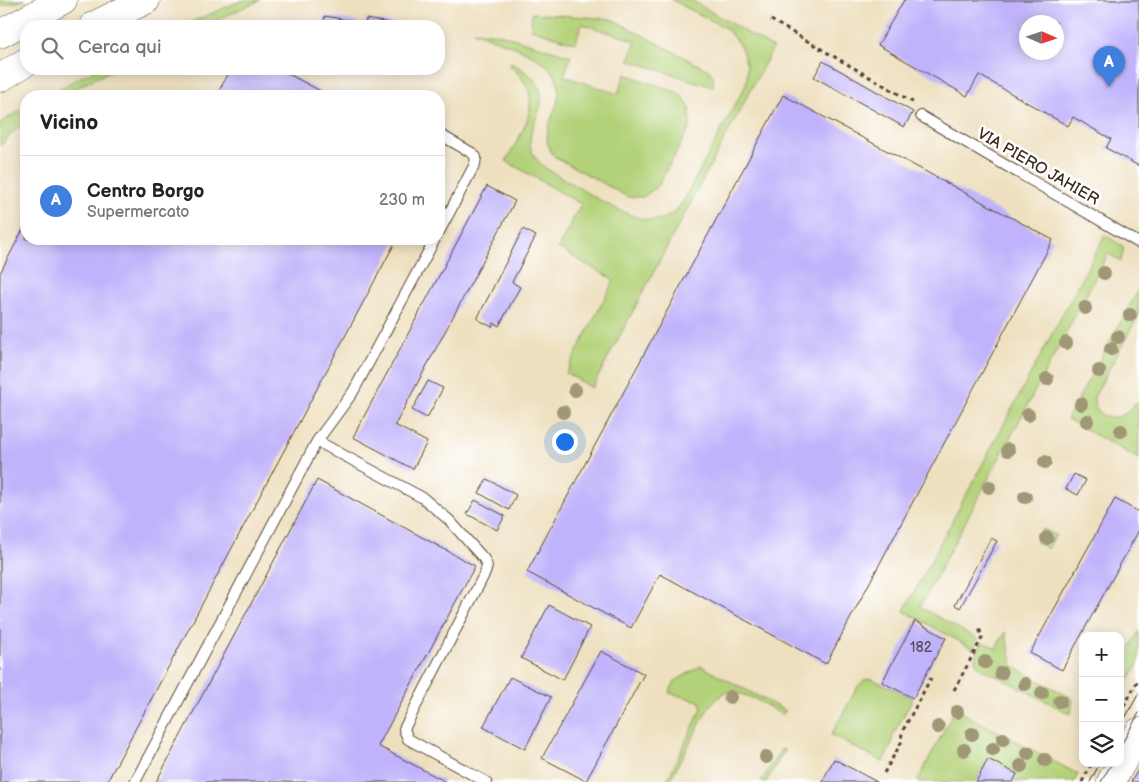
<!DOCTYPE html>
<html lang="it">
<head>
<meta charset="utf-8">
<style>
	:root { --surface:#fff; --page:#f6f6f6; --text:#222; --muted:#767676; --line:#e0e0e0; --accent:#111827 }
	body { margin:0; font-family:"Balsamiq Sans",sans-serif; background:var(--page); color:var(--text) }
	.controls { position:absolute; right:15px; bottom:15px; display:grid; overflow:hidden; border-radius:10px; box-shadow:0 2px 12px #0003 }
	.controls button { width:45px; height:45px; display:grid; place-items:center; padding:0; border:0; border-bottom:1px solid var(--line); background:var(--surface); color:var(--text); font:25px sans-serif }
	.compass { position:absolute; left:1019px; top:15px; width:45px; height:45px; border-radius:50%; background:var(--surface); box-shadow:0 2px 12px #0003; rotate:93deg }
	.you { position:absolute; left:564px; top:441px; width:18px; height:18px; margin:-12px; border:4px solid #fff; border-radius:50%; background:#1a73e8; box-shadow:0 0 0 8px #1a73e833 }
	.badge { display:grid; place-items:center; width:32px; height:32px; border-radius:50%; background:var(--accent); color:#fff; font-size:16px; font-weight:700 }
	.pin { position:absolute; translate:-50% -41px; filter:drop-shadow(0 1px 2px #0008) }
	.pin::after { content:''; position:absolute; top:26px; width:18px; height:15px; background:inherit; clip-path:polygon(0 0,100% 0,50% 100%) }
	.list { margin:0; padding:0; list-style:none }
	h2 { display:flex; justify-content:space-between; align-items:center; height:65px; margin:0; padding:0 20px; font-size:21px }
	h2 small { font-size:16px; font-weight:400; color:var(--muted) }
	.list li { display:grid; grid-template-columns:32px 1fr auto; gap:15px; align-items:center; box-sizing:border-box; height:90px; padding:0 20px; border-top:1px solid var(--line) }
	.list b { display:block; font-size:19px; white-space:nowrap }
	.list p { margin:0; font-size:16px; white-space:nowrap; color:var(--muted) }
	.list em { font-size:16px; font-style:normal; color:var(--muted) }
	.icon { flex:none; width:28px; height:28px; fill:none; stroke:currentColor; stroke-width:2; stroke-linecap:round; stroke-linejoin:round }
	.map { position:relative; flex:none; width:1139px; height:782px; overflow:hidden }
	.search { position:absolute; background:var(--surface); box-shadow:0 2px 12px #0003; left:20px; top:20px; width:425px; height:55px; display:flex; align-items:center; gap:12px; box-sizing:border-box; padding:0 18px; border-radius:20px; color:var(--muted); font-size:19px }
	.panel { position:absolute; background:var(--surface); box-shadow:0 2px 12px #0003; left:20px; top:90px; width:425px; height:155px; border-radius:20px }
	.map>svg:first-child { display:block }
	.green { fill:#b3d178; stroke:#777e4b }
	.building { fill:#c0b3fb; fill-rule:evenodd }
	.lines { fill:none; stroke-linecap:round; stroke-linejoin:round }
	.lane-casing { stroke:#564536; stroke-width:12 }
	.secondary-casing { stroke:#564536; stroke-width:29 }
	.primary-casing { stroke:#564536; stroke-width:29 }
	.path { stroke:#564536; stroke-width:3; stroke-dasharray:4 4; stroke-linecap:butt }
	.lane { stroke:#fff; stroke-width:10 }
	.secondary { stroke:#fff; stroke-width:28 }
	.primary { stroke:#fff; stroke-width:28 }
	.tram { stroke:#3b2a1e; stroke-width:1 }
	.tree { fill:#9f9775 }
	.labels { text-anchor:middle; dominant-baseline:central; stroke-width:5; stroke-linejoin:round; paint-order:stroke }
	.number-label { font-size:14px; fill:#5c4c55 }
	.street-label { font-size:16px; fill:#3b2a1e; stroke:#fff }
</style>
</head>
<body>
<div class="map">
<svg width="1139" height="782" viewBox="0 0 1139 782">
	<rect width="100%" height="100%" fill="#fff"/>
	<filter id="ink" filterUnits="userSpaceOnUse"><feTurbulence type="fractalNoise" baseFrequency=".02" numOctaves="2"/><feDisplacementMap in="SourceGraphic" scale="10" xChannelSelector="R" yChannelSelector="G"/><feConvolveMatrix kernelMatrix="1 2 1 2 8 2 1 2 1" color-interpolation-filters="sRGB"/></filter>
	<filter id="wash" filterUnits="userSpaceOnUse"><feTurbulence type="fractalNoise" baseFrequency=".0096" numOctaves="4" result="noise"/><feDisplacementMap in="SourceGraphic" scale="20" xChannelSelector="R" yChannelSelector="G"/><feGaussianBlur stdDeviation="1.12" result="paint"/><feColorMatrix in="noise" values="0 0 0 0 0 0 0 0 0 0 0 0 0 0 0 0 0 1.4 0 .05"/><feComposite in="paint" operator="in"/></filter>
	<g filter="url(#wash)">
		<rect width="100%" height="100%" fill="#eee0bf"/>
		<path class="green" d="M0 0H25L0 6Z
			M243 0H260L204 26H182Z
			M672 0H691L773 48 592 388 566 373 614 280 558 248 581 204 506 161C525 126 548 97 509 65L511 63C584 100 496 131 547 169 570 182 627 220 651 220 668 221 677 211 685 198L744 88 747 80V66L741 47 727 29Z
			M532 13 612 19 708 70C714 74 715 81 712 87L629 60 636 41 582 24 575 43 531 29Z
			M474 31 499 34 571 56 564 76 618 94 625 74 676 92 684 98 690 109V127L658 186 643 197H628L555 157C528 125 583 98 545 64 529 50 494 40 474 31Z
			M96 69H115L59 96H45Z
			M26 107V119L0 146V123Z
			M1105 235 1124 247 1121 261 1108 254 920 607 978 639 973 649 904 611Z
			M1139 289V314L1094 397C1095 424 1123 423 1135 403L1139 405V459L1067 419Z
			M1042 529 1056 535 1048 549 1036 542Z
			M1139 631V662L1120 696V666Z
			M1005 632 1013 666 1073 699 1071 714 981 668C970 660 977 652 983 642L996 648Z
			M701 666 786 711 781 715C767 704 743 691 725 692L710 705 669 782H666L702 708 699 701 669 693 675 681Z
			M872 679 913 698 893 735 892 744 883 762 831 735 858 686 864 680Z
			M955 709 1078 774 1074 782H1013L1017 774 988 759 976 782H917Z
			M781 749 785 750 766 782H761Z"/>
		<g id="blocks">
			<path class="building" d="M904 0H1139V166L1106 148 1111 139 1073 117 1068 126 979 75 967 96 878 45ZM1026 22H1056V52H1026Z
				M325 16 359 22 358 26H323Z
				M366 19 396 24V26H365Z
				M823 61 913 112 904 127 814 77Z
				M231 69H279L330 96H216Z
				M783 95 1053 240 826 664 660 574 631 628 527 572Z
				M487 186 515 201 395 425 427 442 413 469 353 437Z
				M26 224V239H397L107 782H0V273Z
				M523 229 536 236 512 282 520 287 499 326 494 323 492 327 477 319Z
				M428 381 443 388 427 418 412 410Z
				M1074 474 1086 480 1078 495 1066 489Z
				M487 479 516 495 509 510 479 493Z
				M317 480 475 566 378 746 446 782H156Z
				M1115 499 1139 512V530L1062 670 1030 653Z
				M475 500 505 516 497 530 467 514Z
				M991 538 997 541 960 608 955 605Z
				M549 605 590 627 563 680 521 658Z
				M915 621 946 638 913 698 882 682Z
				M601 651 644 674 586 781 542 758Z
				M510 677 551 697 525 749 483 727Z
				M834 759 877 782H822Z
				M988 759 1017 774 1013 782H976Z
				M1139 768V782H1131Z"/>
		</g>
	</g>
	<g filter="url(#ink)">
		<use href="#blocks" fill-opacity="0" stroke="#564536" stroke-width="1"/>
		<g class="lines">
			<defs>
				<path id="lane" d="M921 116 1139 243
					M439 134 472 153 476 157 475 164 439 232
					M317 441 423 498 449 520 484 559 487 566 485 573 404 729 408 739 486 782
					M135 782 317 441 353 392 435 239"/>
				<path id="secondary" d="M1111 782 1139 732"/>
				<path id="primary" d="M93 26 146 0
					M0 34 63 0
					M0 78 26 62"/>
			</defs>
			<use href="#lane" class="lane-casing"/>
			<use href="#secondary" class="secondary-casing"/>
			<use href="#primary" class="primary-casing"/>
			<path class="path" d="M771 20 916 104
				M954 690 982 638 979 627
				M1120 713 1139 679
				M884 773 901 743 902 732 931 678
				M1082 782 1092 763"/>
			<use href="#lane" class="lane"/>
			<use href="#secondary" class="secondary"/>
			<use href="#primary" class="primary"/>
			<path class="tram" d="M1120 727 1139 693
				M1120 747 1139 713
				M1090 782 1100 763
				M1101 782 1112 763"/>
		</g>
		<g class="tree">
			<circle cx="1104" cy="273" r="7"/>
			<circle cx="1085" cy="308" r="7"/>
			<circle cx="1130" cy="315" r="7"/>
			<circle cx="1118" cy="337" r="7"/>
			<circle cx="1066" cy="343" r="7"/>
			<circle cx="1111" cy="349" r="7"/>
			<circle cx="1099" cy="371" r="7"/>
			<circle cx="1047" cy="379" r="7"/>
			<circle cx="575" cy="390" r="7"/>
			<circle cx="1081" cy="404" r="7"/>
			<circle cx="563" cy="412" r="7"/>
			<circle cx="1028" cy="415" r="7"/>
			<circle cx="1087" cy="421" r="7"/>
			<circle cx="1121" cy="431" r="7"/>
			<circle cx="1008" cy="450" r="7"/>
			<circle cx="1045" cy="462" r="7"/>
			<circle cx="989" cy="487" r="7"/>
			<circle cx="1025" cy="497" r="7"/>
			<circle cx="1047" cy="538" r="7"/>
			<circle cx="985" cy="662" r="7"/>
			<circle cx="1001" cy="673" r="7"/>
			<circle cx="1025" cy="684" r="7"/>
			<circle cx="1042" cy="693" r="7"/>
			<circle cx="730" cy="697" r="7"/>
			<circle cx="1060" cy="701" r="7"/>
			<circle cx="957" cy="712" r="7"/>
			<circle cx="938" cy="727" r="7"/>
			<circle cx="972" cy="734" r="7"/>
			<circle cx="1003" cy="739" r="7"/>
			<circle cx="993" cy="749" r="7"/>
			<circle cx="964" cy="750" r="7"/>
			<circle cx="1028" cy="753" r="7"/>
			<circle cx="766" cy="757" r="7"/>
			<circle cx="1045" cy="760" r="7"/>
			<circle cx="1021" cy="766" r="7"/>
		</g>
	</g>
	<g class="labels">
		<g class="number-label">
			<text x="921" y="647">182</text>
		</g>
		<g class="street-label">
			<text transform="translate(1038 167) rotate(30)">VIA PIERO JAHIER</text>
		</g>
	</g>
</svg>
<div class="controls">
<button>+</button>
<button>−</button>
<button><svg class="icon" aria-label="layers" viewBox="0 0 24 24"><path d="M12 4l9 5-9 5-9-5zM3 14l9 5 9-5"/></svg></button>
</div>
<svg class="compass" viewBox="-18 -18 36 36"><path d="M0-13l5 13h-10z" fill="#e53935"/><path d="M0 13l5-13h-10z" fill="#767676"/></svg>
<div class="you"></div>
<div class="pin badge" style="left:1109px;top:87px;background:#3f7fe0">A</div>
<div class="search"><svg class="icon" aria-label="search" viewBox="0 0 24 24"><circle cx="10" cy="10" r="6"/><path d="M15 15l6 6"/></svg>Cerca qui</div>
<section class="panel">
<h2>Vicino<small></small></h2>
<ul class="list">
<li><span class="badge" style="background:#3f7fe0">A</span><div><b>Centro Borgo</b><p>Supermercato</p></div><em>230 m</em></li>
</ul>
</section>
</div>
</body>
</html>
